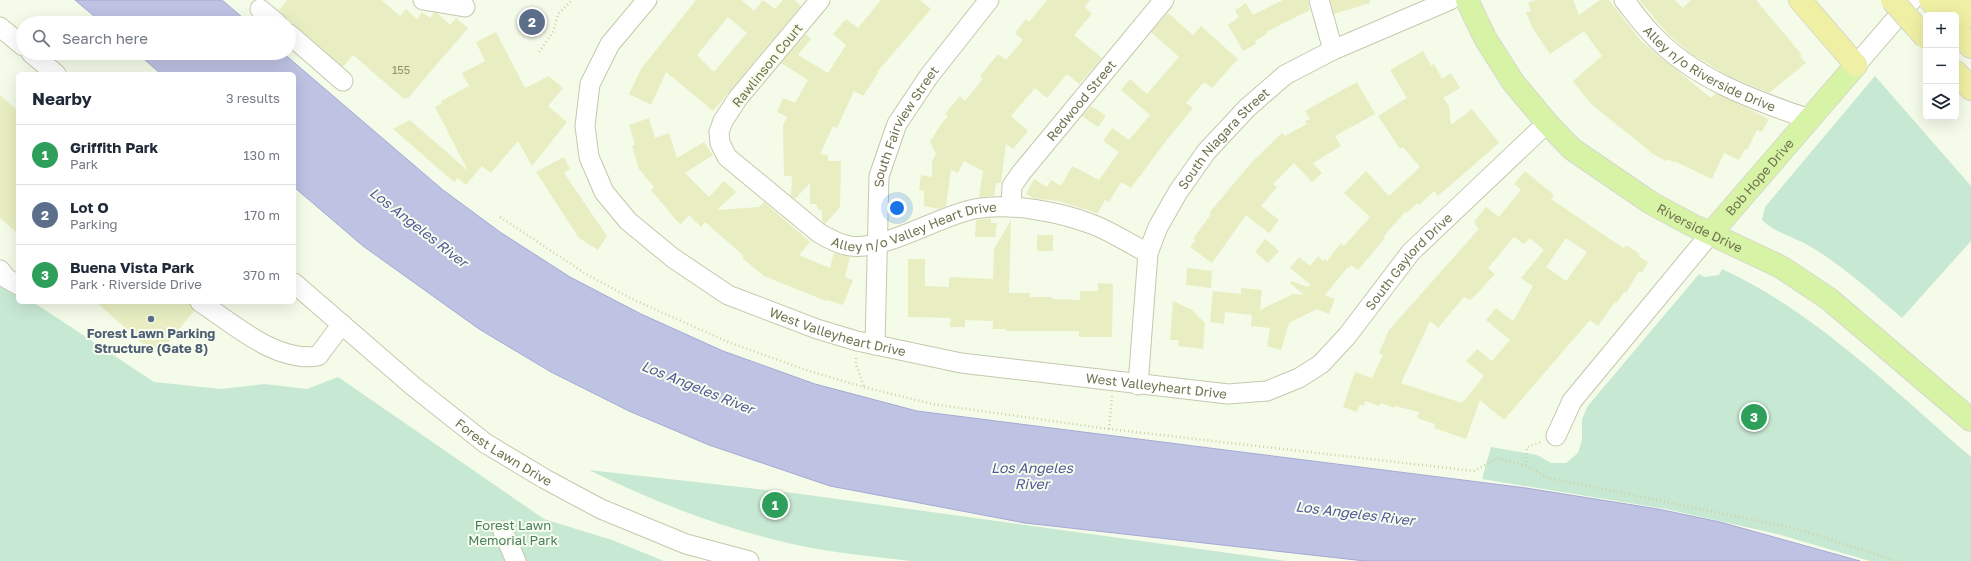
<!DOCTYPE html>
<html lang="en">
<head>
<meta charset="utf-8">
<style>
	:root { --surface:#fff; --page:#f2f2f3; --text:#1f2937; --muted:#747a83; --line:#e0e1e3; --accent:#0b8043 }
	body { margin:0; font-family:"Golos Text",sans-serif; background:var(--page); color:var(--text) }
	.controls { position:absolute; right:12px; top:12px; display:grid; overflow:hidden; border-radius:6px; box-shadow:0 4px 16px #0002 }
	.controls button { width:36px; height:36px; display:grid; place-items:center; padding:0; border:0; border-bottom:1px solid var(--line); background:var(--surface); color:var(--text); font:20px sans-serif }
	.you { position:absolute; left:897px; top:208px; width:14px; height:14px; margin:-10px; border:3px solid #fff; border-radius:50%; background:#1a73e8; box-shadow:0 0 0 6px #1a73e833 }
	.badge { display:grid; place-items:center; width:26px; height:26px; border-radius:50%; background:var(--accent); color:#fff; font-size:13px; font-weight:700 }
	.pin { position:absolute; translate:-50% -50%; border:2px solid #fff; box-shadow:0 1px 4px #0006 }
	.list { margin:0; padding:0; list-style:none }
	h2 { display:flex; justify-content:space-between; align-items:center; height:52px; margin:0; padding:0 16px; font-size:17px }
	h2 small { font-size:13px; font-weight:400; color:var(--muted) }
	.list li { display:grid; grid-template-columns:26px 1fr auto; gap:12px; align-items:center; box-sizing:border-box; height:60px; padding:0 16px; border-top:1px solid var(--line) }
	.list b { display:block; font-size:15px; white-space:nowrap }
	.list p { margin:0; font-size:13px; white-space:nowrap; color:var(--muted) }
	.list em { font-size:13px; font-style:normal; color:var(--muted) }
	.icon { flex:none; width:22px; height:22px; fill:none; stroke:currentColor; stroke-width:2; stroke-linecap:round; stroke-linejoin:round }
	.map { position:relative; flex:none; width:1971px; height:561px; overflow:hidden }
	.search { position:absolute; background:var(--surface); box-shadow:0 4px 16px #0002; left:16px; top:16px; width:280px; height:44px; display:flex; align-items:center; gap:10px; box-sizing:border-box; padding:0 14px; border-radius:22px; color:var(--muted); font-size:15px }
	.panel { position:absolute; background:var(--surface); box-shadow:0 4px 16px #0002; left:16px; top:72px; width:280px; height:232px; border-radius:6px }
	.map>svg:first-child { display:block }
	.green { fill:#c7e8d2 }
	.water { fill:#bec2e3; stroke:#a5a9d4 }
	.building { fill:#e8eec2; fill-rule:evenodd }
	.lines { fill:none; stroke-linecap:round; stroke-linejoin:round }
	.minor-casing { stroke:#c4c9ac; stroke-width:21 }
	.major-casing { stroke:#d7d8cd; stroke-width:24 }
	.highway-casing { stroke:#d7d8cd; stroke-width:24 }
	.path { stroke:#cdd3a5; stroke-width:2.5; stroke-dasharray:1 3; stroke-linecap:butt }
	.minor { stroke:#fff; stroke-width:19 }
	.major { stroke:#d7f4a6; stroke-width:22 }
	.highway { stroke:#eff0a4; stroke-width:22 }
	.highway-bridge-casing { stroke:#d7d8cd; stroke-width:24; stroke-linecap:butt }
	.highway-bridge { stroke:#eff0a4; stroke-width:22 }
	.service-dot { fill:#5c6f8a; stroke:#f8feee; stroke-width:1.5 }
	.labels { text-anchor:middle; dominant-baseline:central; stroke-width:4; stroke-linejoin:round; paint-order:stroke }
	.number-label { font-size:11px; fill:#8d926b }
	.street-label { font-size:13px; fill:#6f734e; stroke:#f8feee }
	.service-label { font-size:13px; font-weight:bold; fill:#4e5e75; stroke:#f8feee }
	.park-label { font-size:13px; fill:#4a7d61; stroke:#f8feee }
	.water-label { font-size:14px; font-style:italic; fill:#535999; stroke:#f8feee }
</style>
</head>
<body>
<div class="map">
<svg width="1971" height="561" viewBox="0 0 1971 561">
	<rect width="100%" height="100%" fill="#f4fbe8"/>
	<path class="green" d="M1875 76 1971 186V241L1902 318C1873 293 1845 268 1813 248 1797 238 1775 233 1762 220L1765 207Z
		M1722 269C1817 313 1893 390 1971 457V561H1870L1777 534 1666 509 1482 479 1491 447 1537 455 1551 463H1566L1578 453 1582 440V420L1587 407 1699 274 1704 277 1719 275Z
		M0 278 18 292V302H33L154 382 221 389 264 384 307 389 338 377 544 519 612 540 664 561H0Z
		M589 470 801 494 1287 561H911C878 557 844 554 812 548 734 533 660 505 589 470Z"/>
	<path class="water" d="M75 0H222L249 23H102Z
		M137 53H283L443 190 500 232 570 277 641 314 723 351 815 384 917 411 1526 488 1658 509 1720 522 1860 561H1365L1025 523 830 486 709 445 629 411 551 372 479 329 363 246 294 187V74H161Z"/>
	<path class="building" d="M287 0H381L400 16 406 9 417 19 422 12 430 18 434 13H437L450 25 456 18 468 28 408 98H403L353 55 343 67 296 26 288 23 287 19 279 10Z
		M696 0H741L754 11 763 0 775 9 783 0H795L801 6 713 111 666 72 651 105 629 94 641 69ZM728 17 747 33 714 72 697 55Z
		M881 0H920L931 9 877 72 878 73 863 96 854 91 837 128 833 126 820 154 828 155V161H841L840 207 825 224 822 221V210H819L816 204H810V183L795 199 791 196 792 176H784L783 126 787 117 777 112 783 98 795 103 808 80 781 63 806 34 811 39 798 55 828 73 846 45 833 34 846 19 858 28Z
		M1047 0H1090L1085 7 1092 14 1074 35 1102 58 1079 84 1067 74 1047 98 1035 88 1011 116 1028 131 1013 149 1006 144 1001 183H996L994 196 979 197 983 171 964 161 958 173 951 170 946 206 940 209 924 206V191L919 190 921 175 932 177V161L936 154 930 142 941 124 948 116 945 114 960 96 965 101 983 79 980 76 998 54 1006 60 1023 40 1015 33 1026 19 1029 22Z
		M1283 0H1308L1310 10 1266 32 1267 34 1255 41 1256 44 1243 51 1228 25 1239 17 1235 10 1246 3 1253 15Z
		M1330 0H1370V3L1334 14Z
		M1536 0H1573L1579 15 1600 0H1609L1642 42 1711 98 1716 93 1769 119 1762 132 1757 130 1747 150 1745 149 1739 160 1724 153 1712 179 1674 161 1673 162 1667 159 1666 161 1653 154 1590 103 1573 81 1602 56 1584 31 1550 54 1533 29 1526 12 1531 11 1528 3Z
		M1639 0H1675L1683 8 1691 0H1756L1802 55 1800 56 1806 63 1769 93 1729 76 1691 54 1668 34Z
		M1168 13 1193 35 1201 26 1238 59 1212 88 1204 82 1186 103 1193 108 1169 137 1131 188 1121 182 1109 202 1105 200 1097 214 1084 208 1083 209 1059 201 1033 198 1026 194 1034 179 1047 187 1051 180 1061 186 1072 166 1099 180 1119 152 1103 141 1112 128 1129 140 1150 115 1121 90 1130 79 1147 94 1179 57 1151 32Z
		M496 32 525 88 549 76 563 88 548 106 567 122 532 166 518 141 491 173 482 166 466 185 458 178 454 182 393 129 410 120 468 171 435 107 442 103 441 101 469 86 462 73 485 61 476 42Z
		M1423 51 1431 66 1434 64 1442 79 1451 73 1460 88 1443 98 1449 106 1451 125 1472 109 1499 143 1438 196 1434 191 1419 205 1417 203 1407 213 1406 211 1384 236 1385 238 1358 270 1351 265 1349 268 1348 267 1325 295 1335 299 1329 314 1317 309 1289 323 1281 350 1267 346 1270 328 1251 326 1252 315 1225 312 1224 324 1210 322 1213 291 1241 294V288L1262 290 1260 310 1293 294 1304 295 1290 283 1291 281 1307 287 1311 285 1290 268 1299 257 1310 266 1318 256 1323 261 1325 259 1327 261 1341 243 1344 246 1370 217 1344 193 1366 171 1389 196 1420 167 1403 147 1400 149 1378 116 1407 98 1390 70Z
		M1357 82 1375 114 1335 136 1341 146 1313 163 1322 173 1312 182 1294 163 1273 184 1277 187 1261 206 1279 220 1269 233 1246 215 1212 263 1190 247 1196 240 1193 239 1211 214 1209 213 1252 162 1282 133 1285 136 1307 124 1305 121 1310 119 1305 111Z
		M0 95 18 111V234L0 218Z
		M1091 106 1106 116 1098 127 1082 116Z
		M649 118 655 138 669 133 677 158 704 142 713 155 685 173 709 197 724 181 736 192 717 210 759 207 764 202 810 242 799 255 830 268 834 253 850 257 845 277 853 280 843 305 827 300 826 301 764 276 742 258 744 256 705 222 701 227 689 215 681 224 677 221 651 190 654 187 639 169 632 146 635 145 629 125Z
		M564 157 570 169 564 173 607 236 598 250 579 238 536 172Z
		M1525 171 1554 195 1551 199 1616 243 1624 248 1626 245 1640 254 1638 256 1648 262 1642 273 1639 271 1626 293 1624 292 1617 303 1615 302 1598 326 1590 320 1504 420 1480 400 1466 439 1434 428 1435 424 1417 418 1419 412 1395 406 1394 408 1381 403 1379 406 1365 401 1364 406 1360 405 1357 412 1343 407 1355 372 1372 378 1383 355 1379 353 1389 330 1479 229 1475 225 1476 223 1474 222 1486 207 1499 217 1521 190 1514 184ZM1514 237 1524 244 1530 238 1544 250 1521 278 1533 286 1513 321 1496 308 1486 320 1510 340 1492 361 1477 349 1466 361 1484 376 1462 403 1401 383 1430 321 1438 328 1464 297 1470 300 1474 297 1495 274 1488 268ZM1566 238 1587 252 1566 281 1546 267Z
		M991 218V223H997L995 237H975L976 220Z
		M1011 220 1009 293H1030V297H1052V299L1080 300V291H1098V283L1113 284 1112 337H1079V331H1006V329H993V321L965 320V327H950L951 318 908 317V259H925V286L949 287V277L993 279 994 249Z
		M1037 235H1053V251H1037Z
		M1265 239 1279 251 1268 263 1255 252Z
		M1187 268 1212 271 1211 288 1186 285Z
		M1173 301 1192 310 1205 323 1203 349 1178 346 1179 340H1170Z
		M96 302H189L194 311 160 352 152 345 149 349Z"/>
	<g class="lines">
		<defs>
			<g id="minor">
				<path d="M423 0 465 7"/>
				<path id="s1" d="M647 0 610 44 590 84 585 126 589 157 604 192 628 221 673 258 728 295 817 329 857 341 961 363 1228 394 1267 391 1299 378 1321 364 1347 336 1411 252 1547 123"/>
				<path id="s2" d="M820 0 738 98 723 121 719 132 720 143 727 157 819 233C829 239 838 244 850 246 884 251 939 216 974 209 1009 202 1061 212 1094 225 1112 232 1130 244 1148 253"/>
				<path d="M1319 0 1333 50"/>
				<path id="s3" d="M1624 0C1633 11 1641 23 1651 33 1692 78 1753 100 1809 119"/>
				<path d="M260 9 277 23"/>
				<path d="M0 27 23 46"/>
				<path d="M289 34 343 81"/>
				<path d="M31 53 56 74"/>
				<path d="M1856 65 1912 0"/>
				<path id="s4" d="M1011 207 1012 186 1021 173 1164 0"/>
				<path d="M0 270 6 278 18 285"/>
				<path id="s5" d="M294 283 413 386 485 443 545 479 601 509 686 544 749 561"/>
				<path d="M200 302C234 324 276 363 318 356L342 324"/>
				<path id="s6" d="M875 345 879 176 897 124 929 76 989 0"/>
				<path id="s7" d="M1138 385 1148 253 1158 227 1178 192 1206 152 1247 108 1285 75 1333 50 1450 0"/>
				<path d="M1556 436 1572 401 1711 233"/>
				<path d="M503 531 516 561"/>
			</g>
			<g id="major">
				<path id="s8" d="M1467 0 1485 38 1513 82 1547 123 1572 149 1651 203 1690 224 1781 267 1829 299 1971 420"/>
				<path id="s9" d="M1711 233 1856 65"/>
			</g>
			<path id="highway" d="M1800 0 1856 65
				M1930 0 1943 15
				M1956 0 1971 17
				M1956 30 1971 47
				M1956 72 1971 89"/>
		</defs>
		<use href="#minor" class="minor-casing"/>
		<use href="#major" class="major-casing"/>
		<use href="#highway" class="highway-casing"/>
		<path class="path" d="M539 52 553 32 558 14 572 0
			M500 217 586 274 632 299 728 342 812 372 864 387 932 404 1109 429 1474 471 1498 458 1526 466 1549 478 1793 528 1897 561
			M856 358V364L864 387
			M1109 429 1112 396
			M1526 466 1527 447 1541 442"/>
		<use href="#minor" class="minor"/>
		<use href="#major" class="major"/>
		<use href="#highway" class="highway"/>
		<defs>
			<path id="highway-bridge" d="M1892 0 1926 38"/>
		</defs>
		<use href="#highway-bridge" class="highway-bridge-casing"/>
		<use href="#highway-bridge" class="highway-bridge"/>
	</g>
	<circle class="service-dot" cx="151" cy="319" r="4"/>
	<g class="labels">
		<g class="number-label">
			<text x="401" y="69">155</text>
		</g>
		<g class="street-label">
			<text transform="translate(767 65) rotate(-51)">Rawlinson Court</text>
			<text stroke="none"><textPath href="#s3" startOffset="112">Alley n/o Riverside Drive</textPath></text>
			<text stroke="none"><textPath href="#s4" startOffset="131">Redwood Street</textPath></text>
			<text stroke="none"><textPath href="#s6" startOffset="225">South Fairview Street</textPath></text>
			<text stroke="none"><textPath href="#s7" startOffset="271">South Niagara Street</textPath></text>
			<text stroke="none"><textPath href="#s9" startOffset="74">Bob Hope Drive</textPath></text>
			<text stroke="none"><textPath href="#s2" startOffset="414">Alley n/o Valley Heart Drive</textPath></text>
			<text stroke="none"><textPath href="#s8" startOffset="334">Riverside Drive</textPath></text>
			<text stroke="none"><textPath href="#s1" startOffset="1123">South Gaylord Drive</textPath></text>
			<text stroke="none"><textPath href="#s1" startOffset="492">West Valleyheart Drive</textPath></text>
			<text stroke="none"><textPath href="#s1" startOffset="816">West Valleyheart Drive</textPath></text>
			<text stroke="none"><textPath href="#s5" startOffset="270">Forest Lawn Drive</textPath></text>
		</g>
		<g class="service-label">
			<text x="151" y="333">Forest Lawn Parking<tspan x="151" dy="15">Structure (Gate 8)</tspan></text>
		</g>
		<g class="park-label">
			<text x="513" y="525">Forest Lawn<tspan x="513" dy="15">Memorial Park</tspan></text>
		</g>
		<g class="water-label">
			<text transform="translate(419 227) rotate(38)">Los Angeles River</text>
			<text transform="translate(698 387) rotate(22)">Los Angeles River</text>
			<text x="1032" y="467">Los Angeles<tspan x="1032" dy="16">River</tspan></text>
			<text transform="translate(1355 513) rotate(7)">Los Angeles River</text>
		</g>
	</g>
</svg>
<div class="controls">
<button>+</button>
<button>−</button>
<button><svg class="icon" aria-label="layers" viewBox="0 0 24 24"><path d="M12 4l9 5-9 5-9-5zM3 14l9 5 9-5"/></svg></button>
</div>
<div class="you"></div>
<div class="pin badge" style="left:775px;top:505px;background:#2e9e5b">1</div>
<div class="pin badge" style="left:532px;top:22px;background:#5c6f8a">2</div>
<div class="pin badge" style="left:1754px;top:417px;background:#2e9e5b">3</div>
<div class="search"><svg class="icon" aria-label="search" viewBox="0 0 24 24"><circle cx="10" cy="10" r="6"/><path d="M15 15l6 6"/></svg>Search here</div>
<section class="panel">
<h2>Nearby<small>3 results</small></h2>
<ul class="list">
<li><span class="badge" style="background:#2e9e5b">1</span><div><b>Griffith Park</b><p>Park</p></div><em>130 m</em></li>
<li><span class="badge" style="background:#5c6f8a">2</span><div><b>Lot O</b><p>Parking</p></div><em>170 m</em></li>
<li><span class="badge" style="background:#2e9e5b">3</span><div><b>Buena Vista Park</b><p>Park · Riverside Drive</p></div><em>370 m</em></li>
</ul>
</section>
</div>
</body>
</html>
